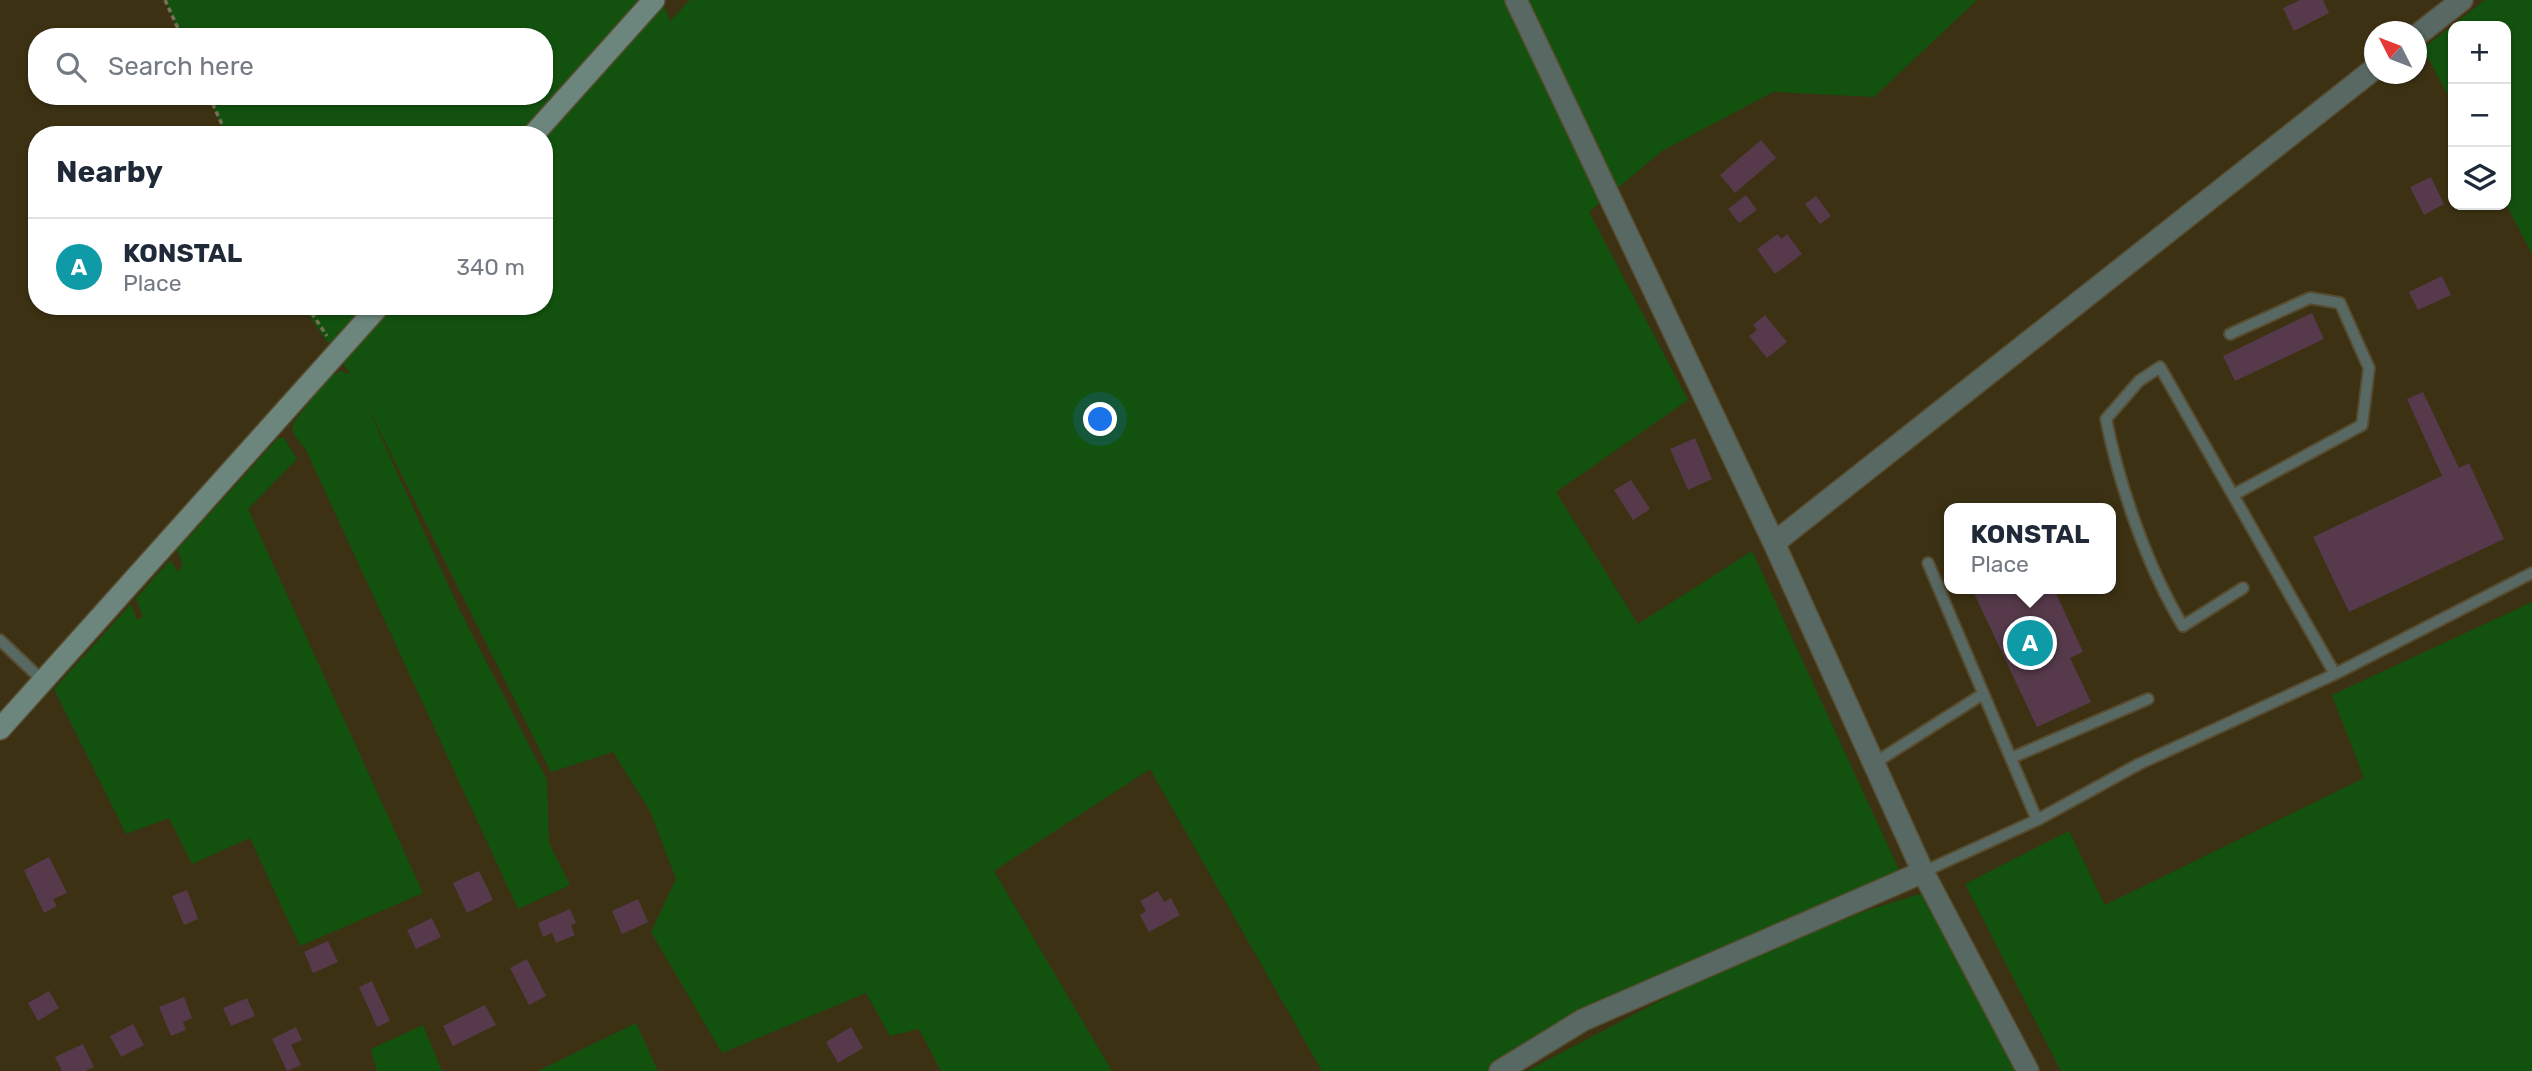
<!DOCTYPE html>
<html lang="en">
<head>
<meta charset="utf-8">
<style>
	:root { --surface:#fff; --page:#f2f2f3; --text:#1f2937; --muted:#747a83; --line:#e0e1e3; --accent:#0b8043 }
	body { margin:0; font-family:Rubik,sans-serif; background:var(--page); color:var(--text) }
	.controls { position:absolute; right:21px; top:21px; display:grid; overflow:hidden; border-radius:14px; box-shadow:0 2px 5px #0004 }
	.controls button { width:63px; height:63px; display:grid; place-items:center; padding:0; border:0; border-bottom:2px solid var(--line); background:var(--surface); color:var(--text); font:35px sans-serif }
	.compass { position:absolute; left:2364px; top:21px; width:63px; height:63px; border-radius:50%; background:var(--surface); box-shadow:0 2px 5px #0004; rotate:312deg }
	.you { position:absolute; left:1101px; top:420px; width:24px; height:24px; margin:-18px; border:5px solid #fff; border-radius:50%; background:#1a73e8; box-shadow:0 0 0 10px #1a73e833 }
	.badge { display:grid; place-items:center; width:46px; height:46px; border-radius:50%; background:var(--accent); color:#fff; font-size:23px; font-weight:700 }
	.pin { position:absolute; translate:-50% -50%; border:4px solid #fff; box-shadow:0 2px 7px #0006 }
	.popup { position:absolute; left:1944px; top:503px; width:172px; height:91px; box-sizing:border-box; display:grid; place-content:center; border-radius:14px; background:var(--surface); filter:drop-shadow(0 2px 5px #0005); font-size:23px; white-space:nowrap; color:var(--muted) }
	.popup b { font-size:26px; color:var(--text) }
	.popup::after { content:''; position:absolute; left:50%; top:100%; margin-left:-14px; border:14px solid transparent; border-top-color:var(--surface) }
	.list { margin:0; padding:0; list-style:none }
	h2 { display:flex; justify-content:space-between; align-items:center; height:91px; margin:0; padding:0 28px; font-size:30px }
	h2 small { font-size:23px; font-weight:400; color:var(--muted) }
	.list li { display:grid; grid-template-columns:46px 1fr auto; gap:21px; align-items:center; box-sizing:border-box; height:98px; padding:0 28px; border-top:2px solid var(--line) }
	.list b { display:block; font-size:26px; white-space:nowrap }
	.list p { margin:0; font-size:23px; white-space:nowrap; color:var(--muted) }
	.list em { font-size:23px; font-style:normal; color:var(--muted) }
	.icon { flex:none; width:38px; height:38px; fill:none; stroke:currentColor; stroke-width:2; stroke-linecap:round; stroke-linejoin:round }
	.map { position:relative; flex:none; width:2532px; height:1071px; overflow:hidden }
	.search { position:absolute; background:var(--surface); box-shadow:0 2px 5px #0004; left:28px; top:28px; width:525px; height:77px; display:flex; align-items:center; gap:18px; box-sizing:border-box; padding:0 24px; border-radius:28px; color:var(--muted); font-size:26px }
	.panel { position:absolute; background:var(--surface); box-shadow:0 2px 5px #0004; left:28px; top:126px; width:525px; height:189px; border-radius:28px }
	.map>svg:first-child { display:block }
	.green { fill:#13510f }
	.building { fill:#563a4b }
	.lines { fill:none; stroke-linecap:round; stroke-linejoin:round }
	.lane-casing { stroke:#574c30; stroke-width:14 }
	.street-casing { stroke:#574c30; stroke-width:24 }
	.secondary-casing { stroke:#574c30; stroke-width:24 }
	.path { stroke:#786f55; stroke-width:3.5; stroke-dasharray:5 3.5; stroke-linecap:butt }
	.lane { stroke:#586863; stroke-width:10 }
	.street { stroke:#586863; stroke-width:21 }
	.secondary { stroke:#6c867e; stroke-width:21 }
</style>
</head>
<body>
<div class="map">
<svg width="2532" height="1071" viewBox="0 0 2532 1071">
	<rect width="100%" height="100%" fill="#3c3113"/>
	<path class="green" d="M165 0H662L670 21 690 0H1977L1874 97 1773 92 1662 151 1589 212 1688 400 1556 492 1638 624 1752 551 1900 872 1500 1071H1322L1150 769 994 871 1112 1071H941L919 1029 890 1036 866 993 722 1053 651 932 676 879 650 811 613 752 551 772 366 404 459 609 547 780 549 843 570 885 518 909 306 450 293 433V423L329 377 341 371 351 375 302 306H544V135H225L208 96H544V37H181Z
		M2485 0H2532V254L2506 204V26H2453V105L2423 48Z
		M278 438H284L297 459 248 509 423 893 300 946 250 838 192 864 169 818 126 834 54 689 131 604 137 620 143 617 136 598 170 560 178 572 183 565 177 550Z
		M2532 602V1071H2061L1965 884 2069 831 2105 905 2364 778 2332 695Z
		M1923 893 2016 1071H1527L1707 976 1862 912Z
		M636 1023 658 1071H538Z
		M423 1025 442 1071H377L371 1049Z"/>
	<path class="building" d="M2300 0H2323L2329 13 2294 31 2283 8Z
		M1761 140 1776 158 1735 193 1720 175Z
		M2431 177 2444 204 2424 215 2410 187Z
		M1746 195 1757 210 1739 223 1728 209Z
		M1816 196 1831 216 1820 224 1805 204Z
		M1778 234 1781 239 1787 234 1802 254 1775 274 1757 249Z
		M2442 276 2451 295 2418 310 2409 292Z
		M2312 313 2324 339 2235 381 2223 356Z
		M1765 315 1787 342 1767 358 1749 336 1757 330 1753 325Z
		M2423 392 2459 468 2469 463 2504 539 2349 612 2313 537 2442 476 2407 399Z
		M1695 438 1712 479 1688 490 1670 449Z
		M1631 480 1650 509 1633 520 1614 490Z
		M1972 589H2054L2083 652 2070 658 2091 702 2037 727Z
		M49 857 67 893 53 899 57 906 44 913 24 870Z
		M479 871 493 900 467 913 453 883Z
		M187 890 198 919 184 925 172 896Z
		M1158 891 1164 902 1171 898 1180 915 1149 932 1140 915 1146 911 1140 901Z
		M638 899 648 922 622 934 612 911Z
		M570 909 576 923 571 925 575 935 556 943 552 933 543 937 538 923Z
		M432 918 441 937 416 949 407 930Z
		M328 941 338 962 313 973 304 952Z
		M527 959 546 996 529 1005 510 968Z
		M372 981 390 1021 377 1027 359 987Z
		M49 991 59 1008 38 1021 28 1003Z
		M184 997 192 1018 183 1022 186 1030 171 1036 159 1007Z
		M247 998 255 1016 231 1026 223 1008Z
		M485 1005 496 1025 453 1046 443 1026Z
		M133 1024 144 1045 121 1057 110 1036Z
		M296 1027 302 1040 291 1045 301 1065 287 1071 272 1039Z
		M851 1027 863 1048 838 1063 826 1042Z
		M83 1044 94 1067 85 1071H62L55 1057Z"/>
	<g class="lines">
		<defs>
			<path id="lane" d="M2230 334 2310 298 2340 303 2369 368 2362 425 2233 495
				M1928 563 2037 820
				M2243 588 2183 626C2148 569 2119 485 2106 419L2139 381 2160 367 2335 674
				M0 640 43 681
				M2011 758 2148 699
				M1873 764 1983 694
				M1923 872 2037 820 2139 764 2335 674 2532 573"/>
			<path id="street" d="M1516 0 1774 543 1923 872 2028 1071
				M2416 36 2462 0
				M1774 543 2374 69
				M1500 1071 1583 1020 1923 872"/>
			<path id="secondary" d="M533 135 654 0
				M0 729 379 306"/>
		</defs>
		<use href="#lane" class="lane-casing"/>
		<use href="#street" class="street-casing"/>
		<use href="#secondary" class="secondary-casing"/>
		<path class="path" d="M165 0 182 37
			M209 96 227 135
			M307 306 327 336"/>
		<use href="#lane" class="lane"/>
		<use href="#street" class="street"/>
		<use href="#secondary" class="secondary"/>
	</g>
</svg>
<div class="controls">
<button>+</button>
<button>−</button>
<button><svg class="icon" aria-label="layers" viewBox="0 0 24 24"><path d="M12 4l9 5-9 5-9-5zM3 14l9 5 9-5"/></svg></button>
</div>
<svg class="compass" viewBox="-18 -18 36 36"><path d="M0-13l5 13h-10z" fill="#e53935"/><path d="M0 13l5-13h-10z" fill="#747a83"/></svg>
<div class="you"></div>
<div class="pin badge" style="left:2030px;top:643px;background:#0f9aa8">A</div>
<div class="popup"><b>KONSTAL</b>Place</div>
<div class="search"><svg class="icon" aria-label="search" viewBox="0 0 24 24"><circle cx="10" cy="10" r="6"/><path d="M15 15l6 6"/></svg>Search here</div>
<section class="panel">
<h2>Nearby<small></small></h2>
<ul class="list">
<li><span class="badge" style="background:#0f9aa8">A</span><div><b>KONSTAL</b><p>Place</p></div><em>340 m</em></li>
</ul>
</section>
</div>
</body>
</html>
